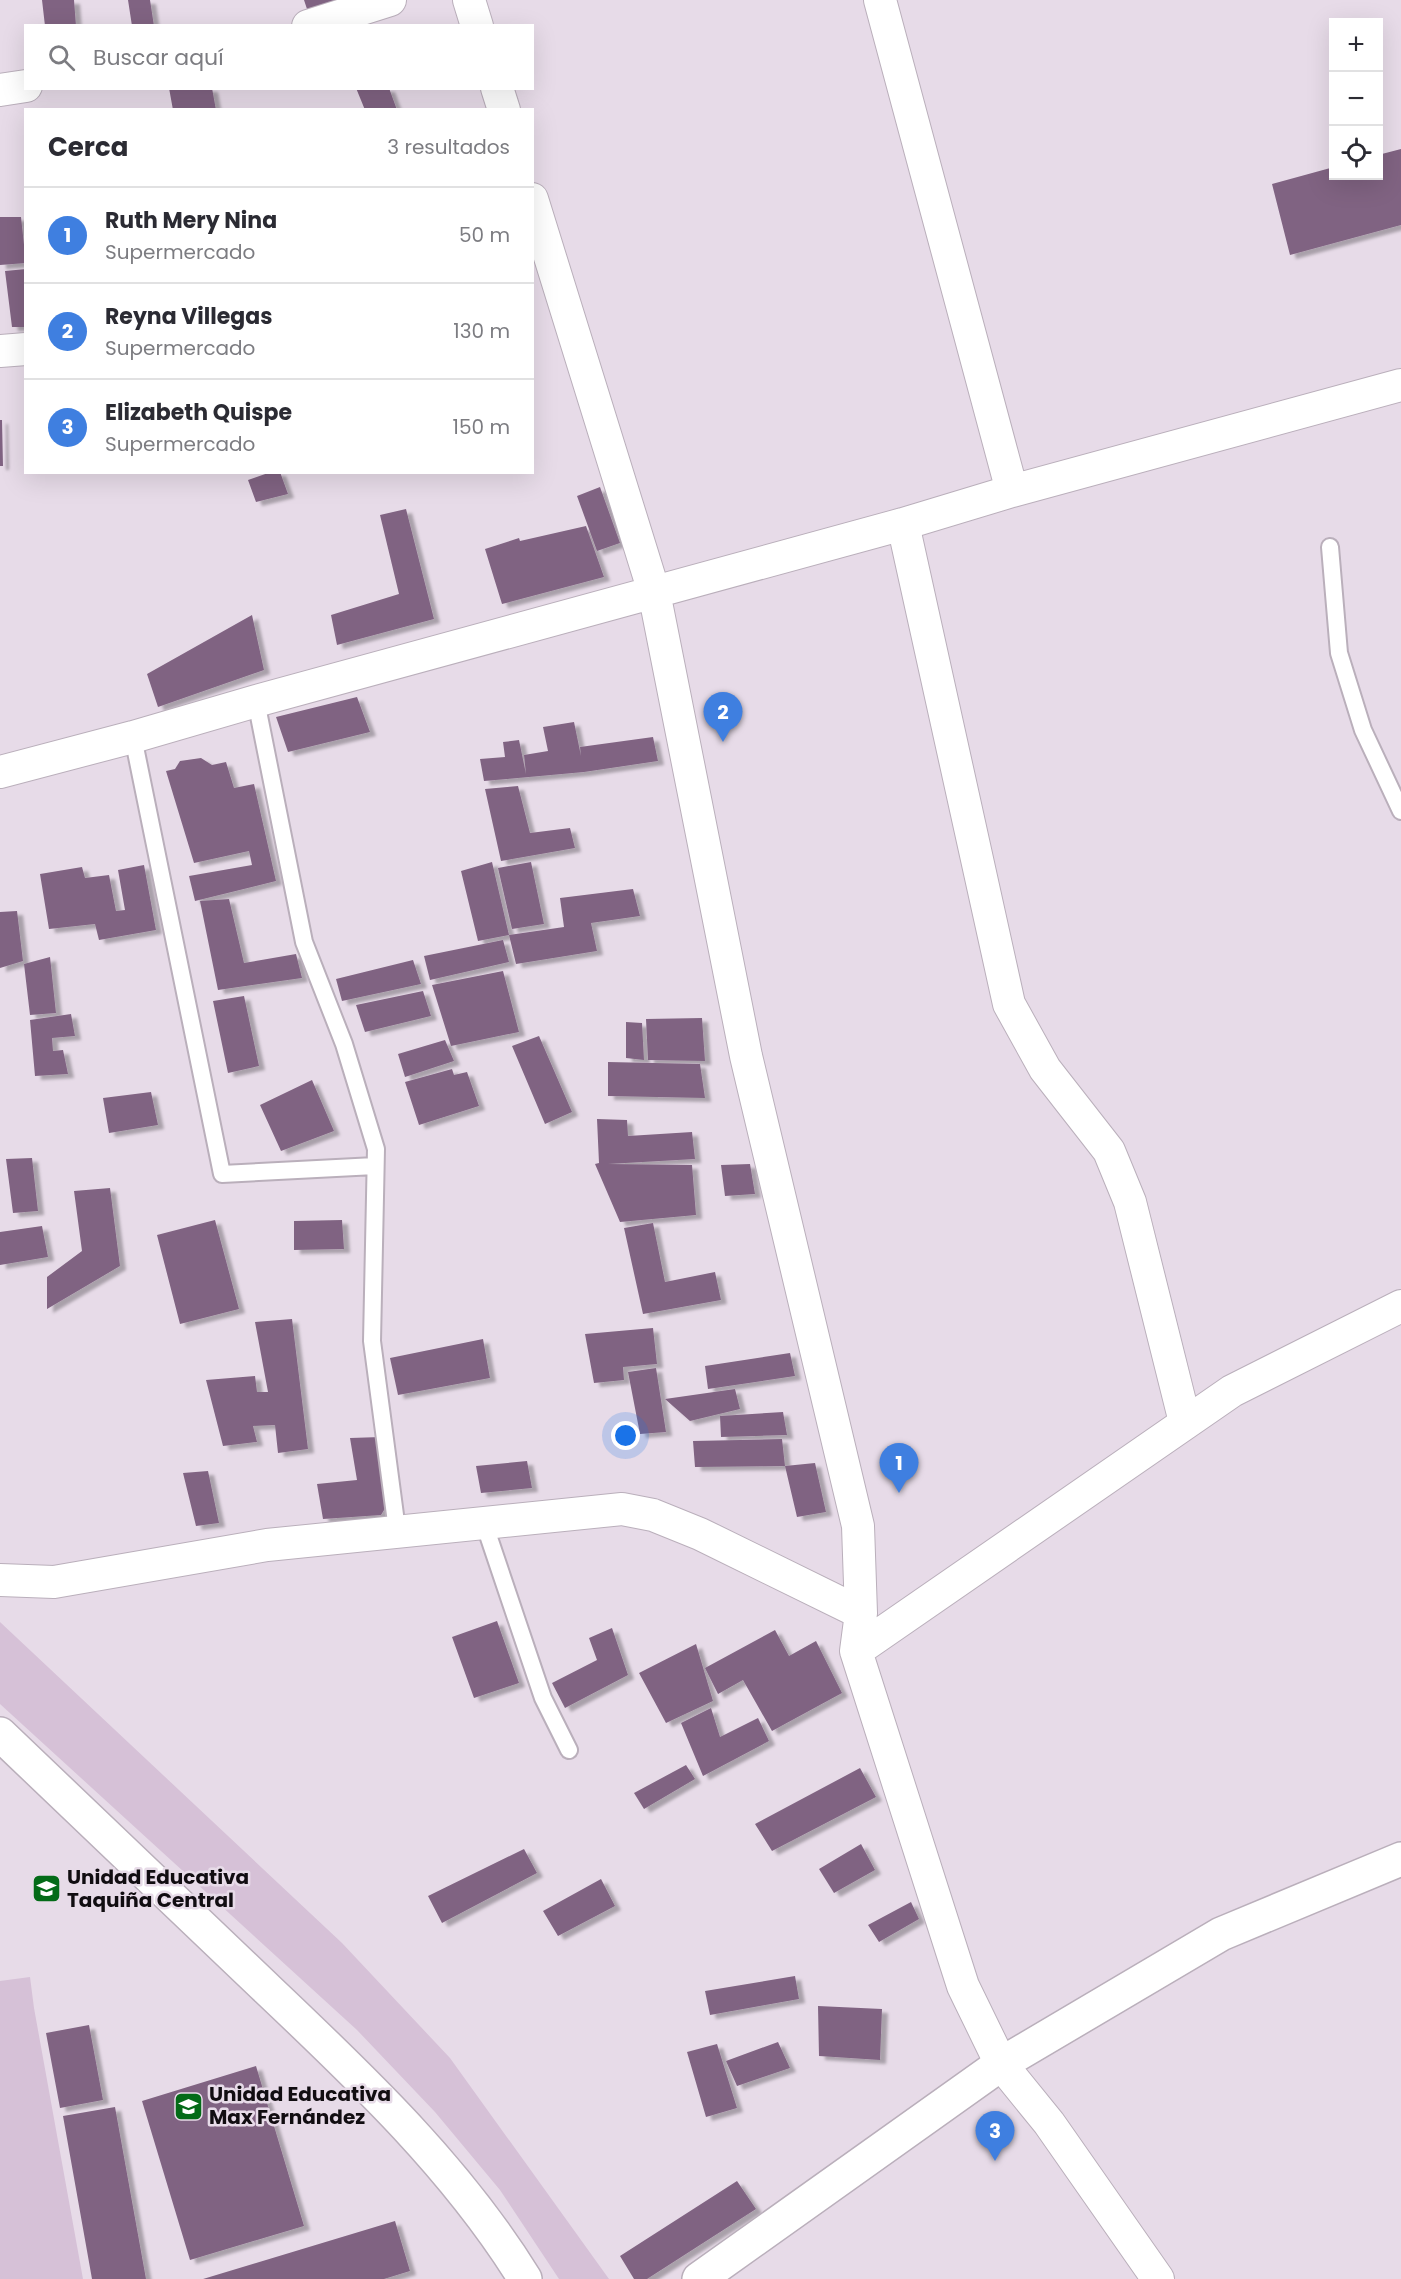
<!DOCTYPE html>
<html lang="es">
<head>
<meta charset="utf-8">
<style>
	:root { --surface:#fff; --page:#f7f7f7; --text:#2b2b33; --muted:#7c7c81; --line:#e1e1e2; --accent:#046b18 }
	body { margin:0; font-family:Poppins,sans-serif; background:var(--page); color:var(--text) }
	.controls { position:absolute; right:18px; top:18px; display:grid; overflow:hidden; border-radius:0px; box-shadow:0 6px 24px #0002 }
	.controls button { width:54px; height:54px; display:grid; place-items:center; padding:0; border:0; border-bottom:2px solid var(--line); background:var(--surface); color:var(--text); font:30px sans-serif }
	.you { position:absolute; left:626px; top:1436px; width:21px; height:21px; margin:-15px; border:4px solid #fff; border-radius:50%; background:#1a73e8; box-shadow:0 0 0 9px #1a73e833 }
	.badge { display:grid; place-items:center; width:39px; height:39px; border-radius:50%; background:var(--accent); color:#fff; font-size:20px; font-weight:700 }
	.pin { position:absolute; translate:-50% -50px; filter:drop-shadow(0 2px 3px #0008) }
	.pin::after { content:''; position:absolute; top:32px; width:21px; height:18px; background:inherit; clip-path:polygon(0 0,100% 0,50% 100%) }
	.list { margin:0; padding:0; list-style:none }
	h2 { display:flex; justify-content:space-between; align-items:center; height:78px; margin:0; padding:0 24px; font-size:26px }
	h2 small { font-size:20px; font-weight:400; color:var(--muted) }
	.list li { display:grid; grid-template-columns:39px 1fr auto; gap:18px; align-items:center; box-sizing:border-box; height:96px; padding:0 24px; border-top:2px solid var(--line) }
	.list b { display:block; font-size:22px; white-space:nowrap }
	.list p { margin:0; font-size:20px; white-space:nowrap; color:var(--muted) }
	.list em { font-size:20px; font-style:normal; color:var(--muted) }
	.icon { flex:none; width:33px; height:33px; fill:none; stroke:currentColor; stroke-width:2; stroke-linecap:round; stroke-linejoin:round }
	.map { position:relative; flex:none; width:1401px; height:2279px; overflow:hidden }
	.search { position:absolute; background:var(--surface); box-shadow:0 6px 24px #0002; left:24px; top:24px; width:510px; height:66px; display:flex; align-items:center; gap:15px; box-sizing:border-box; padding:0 21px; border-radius:0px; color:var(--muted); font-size:22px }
	.panel { position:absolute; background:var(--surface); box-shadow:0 6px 24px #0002; left:24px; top:108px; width:510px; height:366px; border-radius:0px }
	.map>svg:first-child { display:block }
	.green { fill:#d6c1d7 }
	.building { fill:#806482; filter:url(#shadow) }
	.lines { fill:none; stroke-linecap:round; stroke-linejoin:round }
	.service-casing { stroke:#baafbb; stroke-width:20 }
	.minor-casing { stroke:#baafbb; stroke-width:34 }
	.tertiary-casing { stroke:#baafbb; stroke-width:36 }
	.secondary-casing { stroke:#baafbb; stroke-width:36 }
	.service { stroke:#fff; stroke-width:16 }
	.minor { stroke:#fff; stroke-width:32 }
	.tertiary { stroke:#fff; stroke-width:33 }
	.secondary { stroke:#fff; stroke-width:33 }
	.labels { text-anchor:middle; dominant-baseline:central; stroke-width:5; stroke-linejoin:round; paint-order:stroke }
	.poi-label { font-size:20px; font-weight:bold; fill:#110d11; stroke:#e7dbe8; text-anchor:start }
</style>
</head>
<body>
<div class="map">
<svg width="1401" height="2279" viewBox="0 0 1401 2279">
	<defs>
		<filter id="shadow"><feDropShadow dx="6" dy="4" stdDeviation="1.5" flood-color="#0004"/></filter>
	</defs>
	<rect width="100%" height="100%" fill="#e7dbe8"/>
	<path class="green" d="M0 1622 342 1943 450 2058 609 2279H559L500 2190 435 2112 357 2030 0 1704Z
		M30 1977 34 2008 83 2279H0V1981Z"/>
	<path class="building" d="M42 0H74L76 26H45Z
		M128 0H150L154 26H132Z
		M304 0H334V1L307 9Z
		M169 88H212L216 110H173Z
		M356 88H389L397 110H365Z
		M1401 149V225L1290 255 1272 184 1334 167V176H1378V155Z
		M0 217H21L26 263 0 265Z
		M26 269V327H12L5 271Z
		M0 420H2L3 466H0Z
		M271 472H280L288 494 256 502 248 480Z
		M600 487 620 543 597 551 577 496Z
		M406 509 434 619 337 645 331 615 399 594 380 515Z
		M586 526 604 577 502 604 485 549 519 538 520 541Z
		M252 615 264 670 158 707 147 674Z
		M357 697 370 732 288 752 276 717Z
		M574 722 581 756 580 747 653 737 658 761 584 772 484 781 480 759 505 757 503 742 519 740 526 774 524 755 548 751 543 727Z
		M201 758 212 765 226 762 234 788 254 784 276 881 195 901 189 876 252 865 249 851 194 863 166 771 175 769 180 761Z
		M518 786 530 833 570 828 575 848 501 861 485 789Z
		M492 862 509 935 478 941 461 871Z
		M531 862 544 924 512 929 498 868Z
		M144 865 156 930 99 940 95 924 49 929 40 874 82 867 85 878 109 875 116 911 125 910 118 870Z
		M633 889 640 916 591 923 597 951 516 964 509 935 564 927 560 898Z
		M229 899 244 963 296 954 302 978 218 990 200 901Z
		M17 911 23 961 0 968V912Z
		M503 940 509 962 430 980 424 956Z
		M50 957 56 1013 30 1015 24 964Z
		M413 960 421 984 342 1001 336 979Z
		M503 971 519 1032 451 1046 432 985Z
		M423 991 431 1016 365 1032 356 1005Z
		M244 996 259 1066 228 1073 213 1001Z
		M71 1014 75 1036 52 1038 53 1051 63 1050 68 1074 35 1076 30 1020Z
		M702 1018 705 1061 648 1060 646 1019Z
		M626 1022 642 1023 644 1060 626 1058Z
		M539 1036 572 1112 545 1124 512 1046Z
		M445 1040 454 1061 405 1077 398 1054Z
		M608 1062 700 1064 705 1098 608 1096Z
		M452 1069 454 1075 467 1072 479 1106 419 1125 405 1082Z
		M312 1080 334 1131 281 1151 260 1105Z
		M151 1092 158 1125 109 1133 103 1098Z
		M597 1119 627 1120 628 1136 692 1132 695 1159 608 1164 692 1165 696 1215 620 1222 595 1164 599 1163Z
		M32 1158 38 1211 13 1213 6 1159Z
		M750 1164 755 1194 725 1196 721 1165Z
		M110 1188 120 1266 47 1309V1277L82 1251 74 1191Z
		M215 1220 239 1309 180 1324 157 1235Z
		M342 1220 344 1249 294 1250V1221Z
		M653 1223 665 1282 715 1272 721 1300 643 1314 624 1228Z
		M42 1226 48 1257 0 1265V1232Z
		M292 1319 308 1449 278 1453 275 1425 253 1426 257 1442 223 1446 206 1380 255 1376 257 1392H268L255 1322Z
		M653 1328 657 1364 623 1367 624 1380 594 1383 585 1334Z
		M483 1339 490 1378 398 1395 390 1358Z
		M790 1353 795 1376 708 1389 705 1366Z
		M656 1368 666 1432 640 1434 628 1372Z
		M735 1389 740 1409 690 1421 665 1399Z
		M783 1412 787 1435 721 1437 720 1416Z
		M381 1437 390 1500 381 1515 323 1519 317 1484 357 1480 350 1438Z
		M782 1439 785 1466 695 1467 693 1441Z
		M527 1461 532 1488 481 1493 476 1466Z
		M815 1463 826 1512 797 1517 785 1466Z
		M208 1471 219 1523 196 1526 183 1473Z
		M497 1621 519 1683 474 1698 452 1637Z
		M612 1628 628 1675 565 1708 552 1683 597 1660 589 1638Z
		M775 1630 789 1656 816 1641 842 1693 772 1731 743 1680 718 1694 705 1668Z
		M696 1644 713 1701 666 1723 639 1673Z
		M711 1708 720 1737 758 1718 769 1741 703 1776 681 1723Z
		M686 1765 695 1779 644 1809 634 1793Z
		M860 1768 876 1797 772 1851 755 1824Z
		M861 1844 875 1870 834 1893 819 1869Z
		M524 1849 537 1873 442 1923 428 1896Z
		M601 1879 615 1906 558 1936 543 1911Z
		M911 1902 919 1919 879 1942 868 1925Z
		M795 1976 799 1999 710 2015 705 1991Z
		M818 2006 882 2009 880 2060 819 2056Z
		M89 2025 103 2100 60 2108 46 2033Z
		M778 2042 790 2068 737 2086 726 2061Z
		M717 2044 737 2108 706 2117 687 2052Z
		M256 2066 304 2226 190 2260 142 2101Z
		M115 2107 146 2279H92L63 2116Z
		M737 2181 756 2209 647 2279H634L620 2256Z
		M395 2221 410 2271 384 2279H203Z"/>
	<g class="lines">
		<defs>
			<path id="service" d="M1330 547 1339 653 1363 730 1401 811
				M256 701 304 942 344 1044 376 1149 372 1341 397 1530
				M133 737 222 1174 375 1166
				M484 1523 543 1698 569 1750"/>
			<path id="minor" d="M469 0 477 26
				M880 0 1012 491
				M308 26 390 0
				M497 88 504 110
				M0 90 26 86
				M532 199 654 592 746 1056 858 1526 861 1613 856 1651 963 1986 1001 2064 1049 2123 1158 2279
				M0 351 26 349
				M903 524 1009 1004 1045 1069 1109 1151 1130 1202 1185 1422
				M0 772 133 737 256 701 903 524 1012 491 1401 385
				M0 1580 54 1582 267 1545 622 1509 653 1515 700 1534 861 1613
				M856 1651 1232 1391 1401 1306"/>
			<path id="tertiary" d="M0 1734C88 1818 175 1901 263 1985 358 2075 456 2167 525 2279"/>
			<path id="secondary" d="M699 2279 1001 2064 1221 1934 1401 1859"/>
		</defs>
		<use href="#service" class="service-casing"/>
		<use href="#minor" class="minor-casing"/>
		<use href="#tertiary" class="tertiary-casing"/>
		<use href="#secondary" class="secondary-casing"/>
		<use href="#service" class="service"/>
		<use href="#minor" class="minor"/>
		<use href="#tertiary" class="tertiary"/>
		<use href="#secondary" class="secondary"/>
	</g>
	<defs>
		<symbol id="school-square" viewBox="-11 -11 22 22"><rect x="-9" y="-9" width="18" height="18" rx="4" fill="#046b18" stroke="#e7dbe8"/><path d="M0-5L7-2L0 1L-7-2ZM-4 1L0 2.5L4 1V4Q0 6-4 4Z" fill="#fff"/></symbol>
	</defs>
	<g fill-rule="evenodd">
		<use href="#school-square" x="30" y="1872" width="33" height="33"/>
		<use href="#school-square" x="172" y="2090" width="33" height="33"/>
	</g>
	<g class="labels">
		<g class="poi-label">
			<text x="67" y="1877">Unidad Educativa<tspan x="67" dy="23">Taquiña Central</tspan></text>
			<text x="209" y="2094">Unidad Educativa<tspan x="209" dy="23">Max Fernández</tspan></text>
		</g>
	</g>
</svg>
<div class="controls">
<button>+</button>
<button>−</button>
<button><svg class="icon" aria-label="locate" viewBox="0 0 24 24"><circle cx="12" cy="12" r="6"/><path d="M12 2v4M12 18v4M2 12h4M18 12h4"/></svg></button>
</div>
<div class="you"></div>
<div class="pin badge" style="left:899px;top:1493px;background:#3f7fe0">1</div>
<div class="pin badge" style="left:723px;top:742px;background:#3f7fe0">2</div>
<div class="pin badge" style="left:995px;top:2161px;background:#3f7fe0">3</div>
<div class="search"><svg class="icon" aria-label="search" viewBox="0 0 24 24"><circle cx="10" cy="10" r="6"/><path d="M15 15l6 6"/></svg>Buscar aquí</div>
<section class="panel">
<h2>Cerca<small>3 resultados</small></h2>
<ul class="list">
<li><span class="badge" style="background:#3f7fe0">1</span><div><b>Ruth Mery Nina</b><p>Supermercado</p></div><em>50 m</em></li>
<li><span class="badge" style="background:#3f7fe0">2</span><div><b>Reyna Villegas</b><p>Supermercado</p></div><em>130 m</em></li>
<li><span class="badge" style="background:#3f7fe0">3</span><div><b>Elizabeth Quispe</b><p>Supermercado</p></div><em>150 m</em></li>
</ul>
</section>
</div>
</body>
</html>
